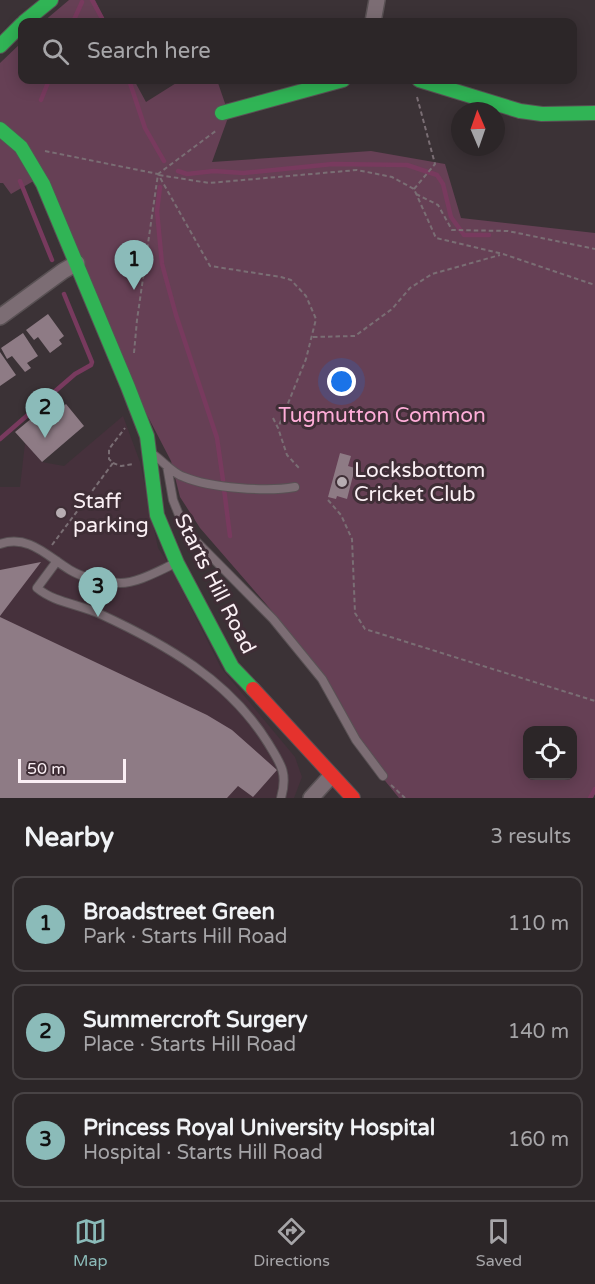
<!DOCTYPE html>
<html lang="en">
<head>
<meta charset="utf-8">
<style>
	:root { --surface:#2c2628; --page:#342e30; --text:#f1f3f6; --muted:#a6a5a8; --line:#484345; --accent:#8bbbb9 }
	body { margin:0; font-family:"Varela Round",sans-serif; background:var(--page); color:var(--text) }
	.controls { position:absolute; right:18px; bottom:18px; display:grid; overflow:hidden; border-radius:12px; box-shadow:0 3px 15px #0003 }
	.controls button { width:54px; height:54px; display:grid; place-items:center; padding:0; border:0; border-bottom:2px solid var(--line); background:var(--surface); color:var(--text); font:30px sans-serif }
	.compass { position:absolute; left:451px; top:102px; width:54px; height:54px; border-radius:50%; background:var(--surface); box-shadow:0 3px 15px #0003; rotate:358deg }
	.scale { position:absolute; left:18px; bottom:15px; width:108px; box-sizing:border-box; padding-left:6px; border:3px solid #faeff4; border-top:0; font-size:16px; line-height:21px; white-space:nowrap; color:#faeff4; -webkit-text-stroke:4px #3f2e36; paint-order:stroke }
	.you { position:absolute; left:342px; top:382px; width:21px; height:21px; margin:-15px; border:4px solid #fff; border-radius:50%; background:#1a73e8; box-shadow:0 0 0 9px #1a73e833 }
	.badge { display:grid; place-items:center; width:39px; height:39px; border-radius:50%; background:var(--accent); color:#111; font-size:20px; font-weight:700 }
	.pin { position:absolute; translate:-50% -50px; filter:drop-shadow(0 2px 3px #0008) }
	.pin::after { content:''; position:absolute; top:32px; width:21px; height:18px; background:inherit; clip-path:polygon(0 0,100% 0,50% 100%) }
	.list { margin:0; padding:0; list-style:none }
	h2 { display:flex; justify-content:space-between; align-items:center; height:78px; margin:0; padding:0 24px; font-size:26px }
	h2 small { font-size:20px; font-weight:400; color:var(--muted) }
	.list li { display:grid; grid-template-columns:39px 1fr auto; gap:18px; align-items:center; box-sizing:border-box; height:96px; margin:0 12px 12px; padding:0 12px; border:2px solid var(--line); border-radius:12px }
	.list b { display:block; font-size:22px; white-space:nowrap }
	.list p { margin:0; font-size:20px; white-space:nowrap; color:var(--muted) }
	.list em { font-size:20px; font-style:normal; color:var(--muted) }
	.icon { flex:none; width:33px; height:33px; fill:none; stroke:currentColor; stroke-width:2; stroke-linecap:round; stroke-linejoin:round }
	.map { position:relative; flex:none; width:595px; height:798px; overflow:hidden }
	.search { position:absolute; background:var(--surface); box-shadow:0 3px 15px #0003; left:18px; right:18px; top:18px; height:66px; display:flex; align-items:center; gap:15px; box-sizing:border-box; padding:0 21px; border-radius:12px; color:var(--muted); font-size:22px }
	.sheet { height:402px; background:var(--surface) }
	nav { display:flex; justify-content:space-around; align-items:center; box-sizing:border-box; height:84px; border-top:2px solid var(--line); background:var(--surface); font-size:16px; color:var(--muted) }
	nav a { display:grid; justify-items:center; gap:3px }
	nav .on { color:var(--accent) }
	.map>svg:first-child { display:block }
	.built { fill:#46313c }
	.green { fill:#664055; fill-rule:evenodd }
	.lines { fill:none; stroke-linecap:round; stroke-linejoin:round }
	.stream { stroke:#783a5e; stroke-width:4.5 }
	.building { fill:#8e7b85 }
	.lane-casing { stroke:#595154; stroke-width:10 }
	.street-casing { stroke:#595154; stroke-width:18 }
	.fast-casing { stroke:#595154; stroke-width:16 }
	.jam-casing { stroke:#595154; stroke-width:16 }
	.path { stroke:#7a6e74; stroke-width:2; stroke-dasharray:4.5 3; stroke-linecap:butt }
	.lane { stroke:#7c6d74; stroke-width:8 }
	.street { stroke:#7c6d74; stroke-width:15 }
	.fast { stroke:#30b455; stroke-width:14 }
	.jam { stroke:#e5322d; stroke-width:14 }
	.poi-dot { fill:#b7adb2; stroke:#3f2e36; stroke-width:2 }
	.labels { text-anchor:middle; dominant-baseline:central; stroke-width:6; stroke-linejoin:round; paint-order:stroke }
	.park-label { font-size:21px; fill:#feadd8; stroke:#3f2e36 }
	.poi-label { font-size:21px; fill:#faeff4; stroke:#3f2e36; text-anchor:start }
	.street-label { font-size:21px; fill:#faeff4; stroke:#3f2e36 }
</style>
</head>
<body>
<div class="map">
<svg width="595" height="798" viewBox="0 0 595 798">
	<rect width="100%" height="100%" fill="#3b3236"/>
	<path class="built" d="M123 416 140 462 158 548 170 566 221 668 295 757 302 777 294 798H0V487H20L25 443 42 462 64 466Z"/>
	<path class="green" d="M69 0H95L106 22H43Z
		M22 42V80H134L146 102 181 80H217L229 115 212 162 371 151 445 164 461 218 595 233V794L593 798H399L352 740 335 711 343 707 331 686 266 604 200 528 180 497 171 461 144 409 44 175 11 194 3 183H0V63ZM528 730H572V776H528Z"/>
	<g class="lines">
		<path class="stream" d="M92 0 104 22
			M73 22 82 2
			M129 80 145 128 164 161
			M41 100 49 80
			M178 171 187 174 214 171 243 173 333 164 407 165 437 175 443 184 451 217 464 235H489
			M20 181 52 260
			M160 187 157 211 162 264 176 315 217 438 223 480
			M0 439 75 374 91 365 92 362 64 294
			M224 489 230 536
			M590 798 595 789"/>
	</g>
	<path class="building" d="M48 314 64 336 59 340 62 344 50 353 38 337 34 340 26 330Z
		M23 333 38 356 27 363 31 368 25 372 12 356 7 359 1 348Z
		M0 352 16 375 0 386Z
		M66 404 84 426 42 462 15 432 32 418 39 426Z
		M340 453 351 456 348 466 355 468 347 499 337 496 336 499 328 497Z
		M41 562 3 612 0 616V570Z
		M0 617 207 715 232 730 277 770 253 797 238 786 227 798H0Z"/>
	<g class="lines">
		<defs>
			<path id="lane" d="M154 455C164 462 172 473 184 477 210 488 267 492 295 487
				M167 466 173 500 185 530 273 619 322 679 356 740 383 776
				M0 544C29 534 48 557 70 570 85 579 103 582 120 583 138 583 160 570 176 563
				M57 561 37 588C55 603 79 604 100 614 165 644 229 680 268 743 281 764 288 773 281 798"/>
			<path id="street" d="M373 22 377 0
				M0 317 63 271 77 263
				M311 798 331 776"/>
			<path id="fast" d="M24 22 51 0
				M0 46 22 24
				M419 80 520 111 542 114 595 113
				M222 113 343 80
				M0 129 21 147 43 184 128 387 147 436 157 515 177 563 232 667 253 689"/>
			<path id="jam" d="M253 689 353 798"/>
		</defs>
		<use href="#lane" class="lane-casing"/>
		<use href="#street" class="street-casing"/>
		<use href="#fast" class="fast-casing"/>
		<use href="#jam" class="jam-casing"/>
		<path class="path" d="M45 151 158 174 210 266 281 277 291 280 306 296 316 319 306 359 278 428
			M159 175 209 183 357 170 392 177 414 189 436 238 503 254 595 285
			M414 189 435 164 417 97
			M416 194 438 205 452 230 508 231 595 249
			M313 337 355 336 392 309 410 288 432 274 500 255
			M134 353 137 320 158 174 217 130
			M273 418 278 428 287 455 299 468
			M113 463 121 466 133 464
			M328 500 341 515 352 539 355 613 365 629 595 701
			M52 545 113 463 109 459V449L125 428
			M391 785 405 798"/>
		<use href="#lane" class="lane"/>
		<use href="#street" class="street"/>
		<use href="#fast" class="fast"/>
		<use href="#jam" class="jam"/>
	</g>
	<g class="poi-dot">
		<circle cx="342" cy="482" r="6"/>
		<circle cx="61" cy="513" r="6"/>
	</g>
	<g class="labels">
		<g class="park-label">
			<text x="382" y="415">Tugmutton Common</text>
		</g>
		<g class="poi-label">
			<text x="354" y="470">Locksbottom<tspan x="354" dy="24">Cricket Club</tspan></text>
			<text x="73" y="501">Staff<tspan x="73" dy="24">parking</tspan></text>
		</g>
		<g class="street-label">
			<text transform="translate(215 584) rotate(63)">Starts Hill Road</text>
		</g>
	</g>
</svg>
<div class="controls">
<button><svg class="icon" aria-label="locate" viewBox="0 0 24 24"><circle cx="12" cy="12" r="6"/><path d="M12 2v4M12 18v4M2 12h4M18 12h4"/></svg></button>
</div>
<svg class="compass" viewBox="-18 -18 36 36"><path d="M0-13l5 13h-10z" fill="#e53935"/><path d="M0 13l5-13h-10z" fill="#a6a5a8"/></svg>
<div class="scale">50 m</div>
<div class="you"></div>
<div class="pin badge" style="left:134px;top:290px">1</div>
<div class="pin badge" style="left:45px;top:438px">2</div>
<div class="pin badge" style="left:98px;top:617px">3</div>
<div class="search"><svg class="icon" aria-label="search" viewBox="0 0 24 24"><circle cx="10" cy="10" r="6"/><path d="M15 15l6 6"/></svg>Search here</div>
</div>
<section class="sheet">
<h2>Nearby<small>3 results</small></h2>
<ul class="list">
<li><span class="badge">1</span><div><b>Broadstreet Green</b><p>Park · Starts Hill Road</p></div><em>110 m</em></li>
<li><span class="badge">2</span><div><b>Summercroft Surgery</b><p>Place · Starts Hill Road</p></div><em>140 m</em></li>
<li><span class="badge">3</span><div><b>Princess Royal University Hospital</b><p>Hospital · Starts Hill Road</p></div><em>160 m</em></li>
</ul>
</section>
<nav>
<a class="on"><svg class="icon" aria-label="map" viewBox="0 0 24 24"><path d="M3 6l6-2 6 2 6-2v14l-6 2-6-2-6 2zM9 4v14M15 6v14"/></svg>Map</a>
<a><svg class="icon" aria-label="directions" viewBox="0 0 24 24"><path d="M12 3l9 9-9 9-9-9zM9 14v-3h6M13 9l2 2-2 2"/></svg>Directions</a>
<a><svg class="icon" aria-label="saved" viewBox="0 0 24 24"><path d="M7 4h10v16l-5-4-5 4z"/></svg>Saved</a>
</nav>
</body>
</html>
